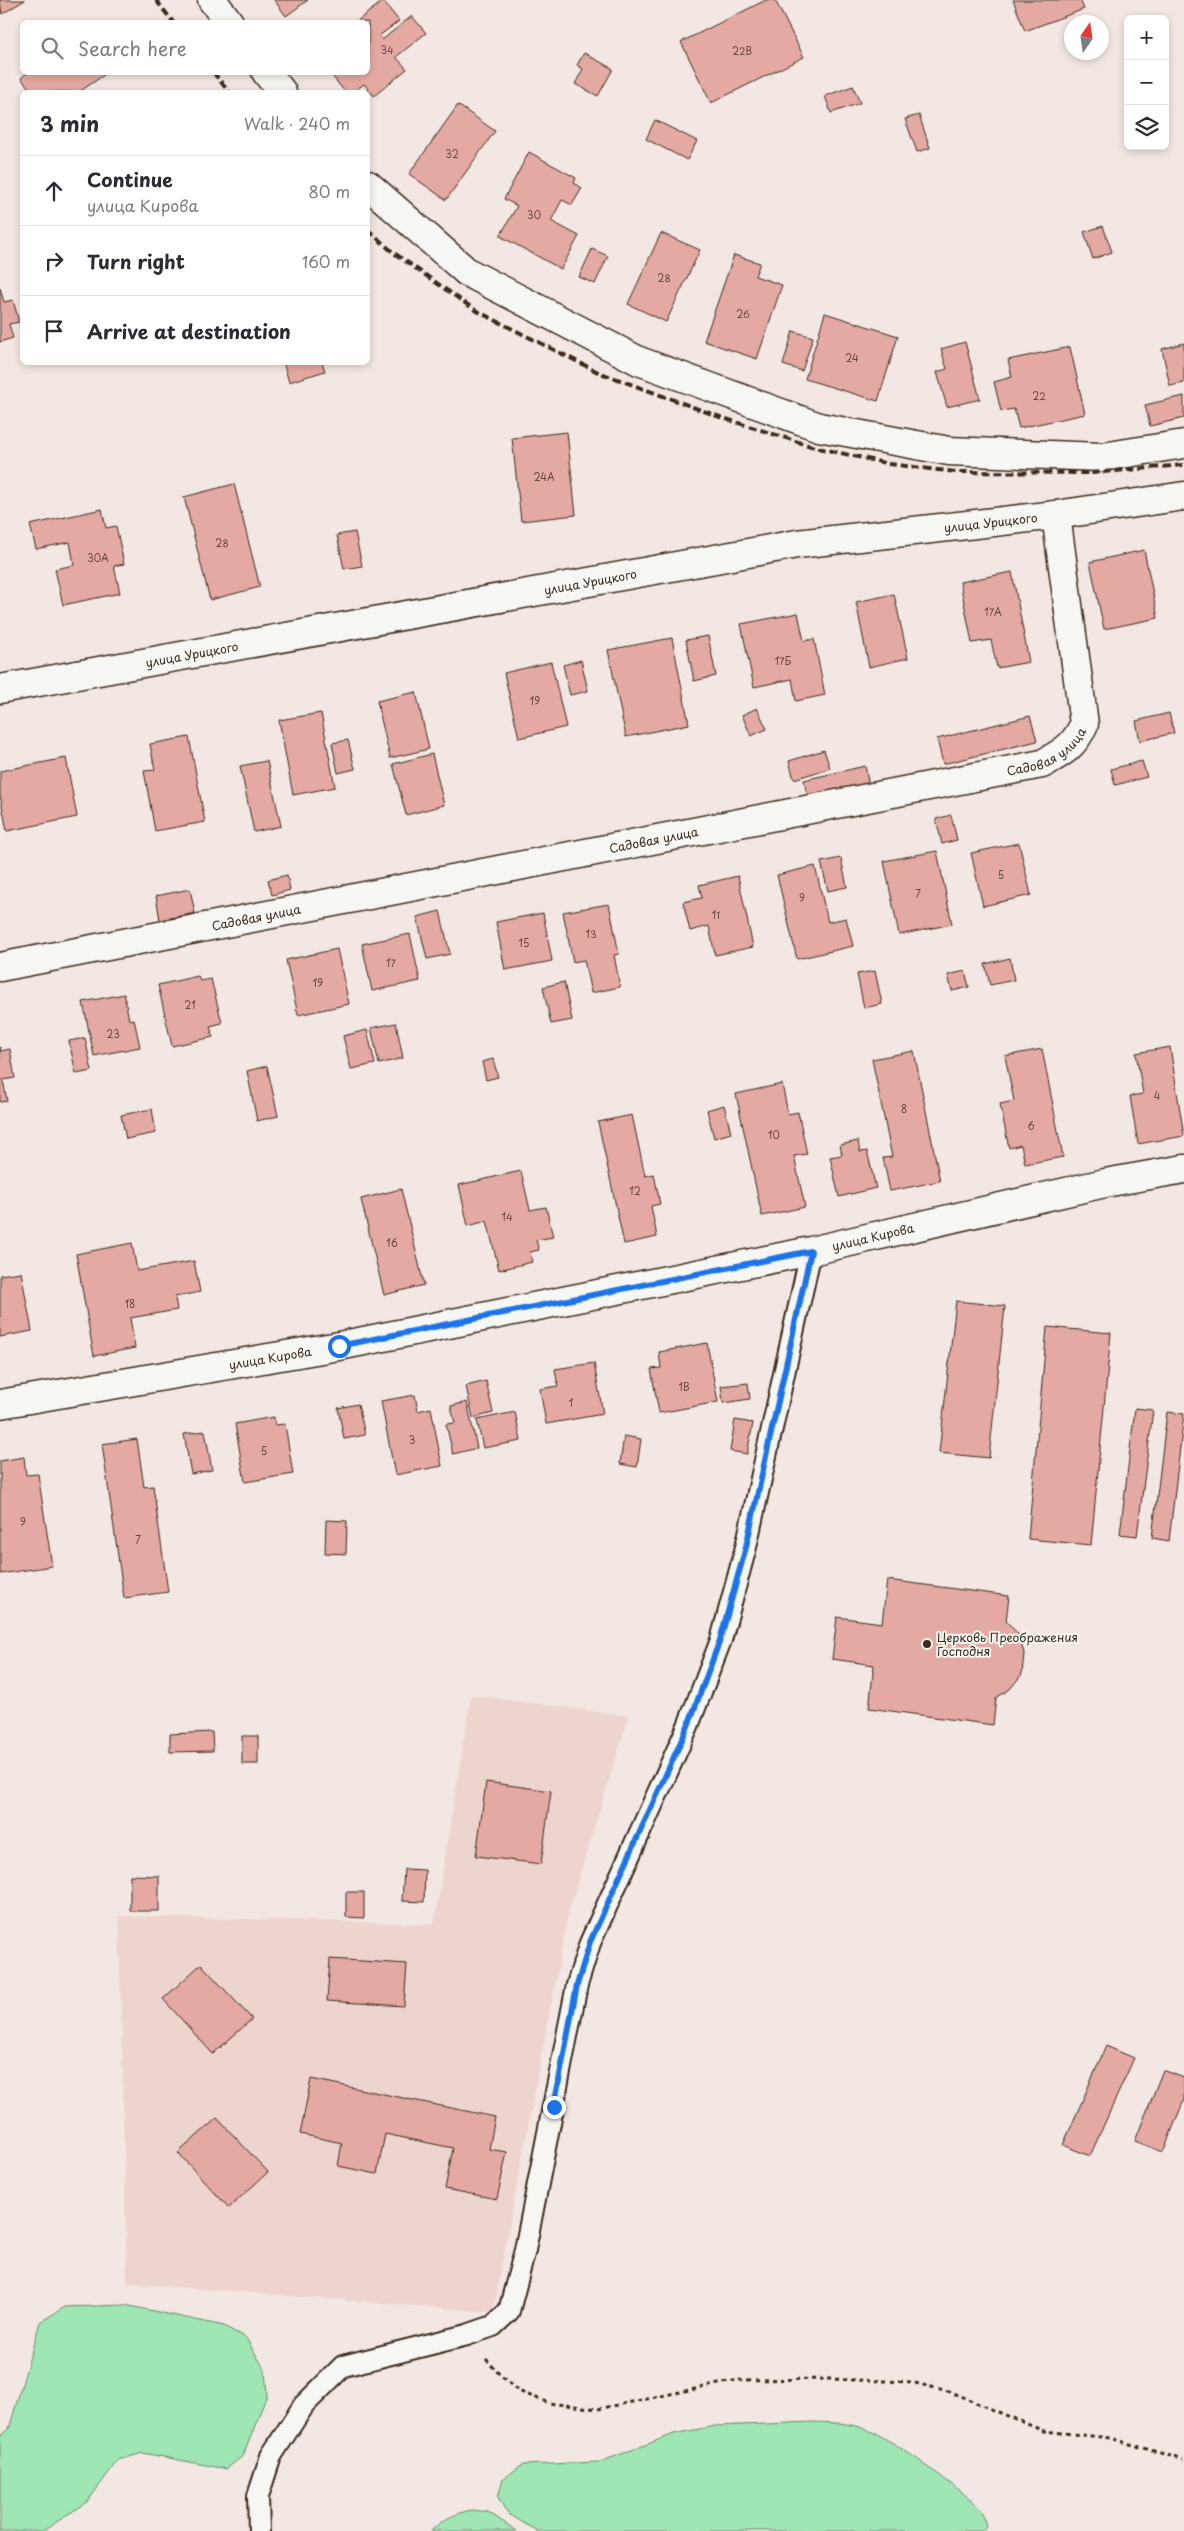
<!DOCTYPE html>
<html lang="en">
<head>
<meta charset="utf-8">
<style>
	:root { --surface:#fff; --page:#f2f2f3; --text:#2b2b33; --muted:#7c7c81; --line:#e1e1e2 }
	body { margin:0; font-family:"Playpen Sans",sans-serif; background:var(--page); color:var(--text) }
	.controls { position:absolute; right:15px; top:15px; display:grid; overflow:hidden; border-radius:8px; box-shadow:0 2px 8px #0003 }
	.controls button { width:45px; height:45px; display:grid; place-items:center; padding:0; border:0; border-bottom:1px solid var(--line); background:var(--surface); color:var(--text); font:25px sans-serif }
	.compass { position:absolute; left:1064px; top:15px; width:45px; height:45px; border-radius:50%; background:var(--surface); box-shadow:0 2px 8px #0003; rotate:13deg }
	.stop { position:absolute; width:15px; height:15px; margin:-11px; border:4px solid #1a73e8; border-radius:50%; background:#fff }
	.stop.end { background:#1a73e8; border-color:#fff; box-shadow:0 1px 5px #0008 }
	.list { margin:0; padding:0; list-style:none }
	h2 { display:flex; justify-content:space-between; align-items:center; height:65px; margin:0; padding:0 20px; font-size:21px }
	h2 small { font-size:16px; font-weight:400; color:var(--muted) }
	.list li { display:grid; grid-template-columns:32px 1fr auto; gap:15px; align-items:center; box-sizing:border-box; height:70px; padding:0 20px; border-top:1px solid var(--line) }
	.list b { display:block; font-size:19px; white-space:nowrap }
	.list p { margin:0; font-size:16px; white-space:nowrap; color:var(--muted) }
	.list em { font-size:16px; font-style:normal; color:var(--muted) }
	.icon { flex:none; width:28px; height:28px; fill:none; stroke:currentColor; stroke-width:2; stroke-linecap:round; stroke-linejoin:round }
	.map { position:relative; flex:none; width:1184px; height:2531px; overflow:hidden }
	.search { position:absolute; background:var(--surface); box-shadow:0 2px 8px #0003; left:20px; top:20px; width:350px; height:55px; display:flex; align-items:center; gap:12px; box-sizing:border-box; padding:0 18px; border-radius:8px; color:var(--muted); font-size:19px }
	.panel { position:absolute; background:var(--surface); box-shadow:0 2px 8px #0003; left:20px; top:90px; width:350px; height:275px; border-radius:8px }
	.map>svg:first-child { display:block }
	.built { fill:#eed4cf }
	.green { fill:#9ee6b4; stroke:#6c8869 }
	.building { fill:#e4a9a2; stroke:#3b2a1e }
	.lines { fill:none; stroke-linecap:round; stroke-linejoin:round }
	.lane-casing { stroke:#3b2a1e; stroke-width:24 }
	.street-casing { stroke:#3b2a1e; stroke-width:31 }
	.path { stroke:#3b2a1e; stroke-width:3; stroke-dasharray:4 4; stroke-linecap:butt }
	.lane { stroke:#f6f6f2; stroke-width:20 }
	.street { stroke:#f6f6f2; stroke-width:28 }
	.rail { stroke:#3b2a1e; stroke-width:4; stroke-dasharray:8 4; stroke-linecap:butt }
	.route { stroke:#1a73e8; stroke-width:6 }
	.poi-dot { fill:#3b2a1e; stroke:#f6f6f2; stroke-width:2 }
	.labels { text-anchor:middle; dominant-baseline:central; stroke-width:4; stroke-linejoin:round; paint-order:stroke }
	.number-label { font-size:10px; fill:#654a3f }
	.street-label { font-size:12px; fill:#3b2a1e; stroke:#f6f6f2 }
	.poi-label { font-size:12px; fill:#3b2a1e; stroke:#f6f6f2; text-anchor:start }
</style>
</head>
<body>
<div class="map">
<svg width="1184" height="2531" viewBox="0 0 1184 2531">
	<rect width="100%" height="100%" fill="#f2e7e2"/>
	<filter id="ink" filterUnits="userSpaceOnUse"><feTurbulence type="fractalNoise" baseFrequency=".02" numOctaves="2"/><feDisplacementMap in="SourceGraphic" scale="10" xChannelSelector="R" yChannelSelector="G"/><feConvolveMatrix kernelMatrix="1 2 1 2 8 2 1 2 1" color-interpolation-filters="sRGB"/></filter>
	<g filter="url(#ink)">
		<path class="built" d="M471 1695 629 1716 569 1910 493 2312 127 2283 119 1916 434 1924Z"/>
		<path class="green" d="M125 2305 224 2326 246 2338 265 2370 267 2395 243 2456 226 2469 143 2453 118 2460 88 2501 43 2531H0V2437L9 2429 40 2322 65 2307Z
			M814 2422C829 2423 845 2422 860 2427 895 2439 943 2478 973 2501L982 2512 986 2526 982 2531H537L507 2513 498 2497 503 2478 523 2465 600 2462 674 2434 715 2426Z
			M471 2510 488 2512 517 2531H431C443 2519 454 2514 471 2510Z"/>
		<path class="building" d="M0 0H25L2 14Z
			M274 0H308L286 16Z
			M766 0H775L804 57 711 103 681 42Z
			M1013 0H1080L1084 9 1025 31Z
			M383 1 399 21 379 36 382 40 412 16 426 33 396 57 407 69 374 96 364 84 353 92H345L329 72H368V22H356Z
			M584 53 613 69 598 96 575 84 583 69 577 65Z
			M28 72H102L104 75 79 92H32L21 78Z
			M853 86 860 103 831 113 825 96Z
			M458 105 495 131 446 200 409 174Z
			M919 115 930 148 917 152 905 119Z
			M655 120 697 141 687 160 646 139Z
			M529 152 576 178 574 183 582 188 572 205 562 200 551 221 579 236 561 269 500 236 517 206 504 199Z
			M1103 226 1112 252 1093 259 1084 232Z
			M661 233 700 250 666 322 628 304Z
			M592 249 608 256 595 284 579 277Z
			M734 255 760 263 755 276 782 285 757 359 704 341Z
			M0 288 4 302 13 300 19 322 9 324 13 338 0 342Z
			M825 313 898 336 878 401 805 379Z
			M793 331 813 337 802 371 783 365Z
			M965 342 980 399 947 407 937 372 947 369 941 349Z
			M1184 343V383L1170 386 1162 349Z
			M1070 347 1085 414 1019 428 1014 409 1001 411 994 382 1012 377 1008 360Z
			M283 362H322L325 371 289 382Z
			M1184 396V418L1150 426 1145 405Z
			M567 432 576 515 521 521 512 438Z
			M234 484 260 587 210 600 184 497Z
			M102 509 106 528 116 526 124 564 114 566 120 593 63 605 55 569 74 565 70 542 36 549 30 525Z
			M355 532 362 566 344 569 337 535Z
			M1144 550 1158 618 1104 629 1090 562Z
			M1012 572 1029 662 997 668 991 640 972 643 960 582Z
			M894 594 908 658 869 667 856 602Z
			M798 613 804 641 814 639 825 695 796 701 792 679 754 687 741 624Z
			M708 636 716 676 694 681 686 640Z
			M672 638 689 724 626 737 608 650Z
			M581 660 588 691 570 695 563 665Z
			M551 662 566 727 519 738 504 673Z
			M416 692 429 749 390 758 377 701Z
			M757 708 767 729 751 736 742 715Z
			M321 713 335 787 293 795 279 720Z
			M1169 713 1174 733 1140 741 1136 721Z
			M1030 716 1037 741 943 764 937 739Z
			M189 737 205 822 155 831 144 771 155 770 150 744Z
			M348 740 355 769 338 773 332 743Z
			M824 750 830 768 794 779 789 761Z
			M432 754 444 805 406 815 393 764Z
			M66 758 77 817 7 831 0 795V771Z
			M267 761 281 826 254 832 240 766Z
			M1142 761 1147 777 1115 785 1111 769Z
			M865 766 869 786 808 800 804 780Z
			M951 815 957 840 942 844 936 819Z
			M1019 843 1031 895 983 906 971 853Z
			M937 851 952 924 899 935 884 861Z
			M841 858 847 887 828 891 821 862Z
			M815 866 828 922 846 918 853 946 797 959 777 875Z
			M287 875 290 890 272 895 268 880Z
			M738 876 753 947 715 955 709 926 690 931 683 902 702 898 699 885Z
			M190 889 195 913 160 920 156 896Z
			M609 904 619 954 614 955 620 987 591 993 584 960 573 962 563 912Z
			M440 911 450 954 427 959 417 917Z
			M543 913 552 961 505 970 496 922Z
			M410 934 420 981 372 991 362 944Z
			M337 949 349 1004 298 1015 286 960Z
			M1010 958 1014 980 990 985 985 964Z
			M875 971 882 1004 864 1008 857 974Z
			M965 971 969 987 952 991 948 975Z
			M198 976 200 981 211 979 222 1023 210 1026 213 1037 172 1046 158 985Z
			M564 982 572 1020 551 1024 543 987Z
			M124 994 129 1020 134 1019 140 1047 94 1056 83 1002Z
			M396 1023 403 1058 379 1064 371 1028Z
			M367 1030 375 1064 351 1069 343 1036Z
			M85 1038 92 1071 76 1074 69 1041Z
			M0 1047 1 1051 10 1049 15 1078 3 1080 7 1101 0 1102Z
			M1170 1047 1184 1136 1138 1144 1130 1096 1143 1094 1136 1053Z
			M1042 1049 1063 1157 1025 1164 1021 1145 1009 1148 1000 1104 1014 1101 1005 1056Z
			M914 1051 940 1181 890 1191 883 1158 892 1157 872 1059Z
			M493 1059 498 1077 486 1080 482 1062Z
			M267 1066 278 1116 257 1121 247 1071Z
			M782 1084 788 1114 798 1112 807 1154 794 1156 805 1207 762 1216 736 1094Z
			M724 1105 731 1133 714 1138 707 1110Z
			M152 1109 156 1133 126 1139 121 1115Z
			M632 1115 645 1176 654 1174 660 1204 651 1206 657 1237 624 1244 598 1122Z
			M858 1141 860 1152 867 1151 876 1188 839 1197 830 1157 842 1155 840 1145Z
			M521 1171 530 1210 546 1207 553 1237 536 1240 539 1250 530 1252 532 1262 499 1270 487 1221 468 1226 459 1185Z
			M401 1189 424 1285 384 1295 361 1199Z
			M132 1243 137 1271 194 1261 200 1292 175 1297 177 1310 130 1318 135 1348 94 1356 76 1254Z
			M21 1272 32 1331 0 1337V1275Z
			M956 1301 1005 1306 989 1458 939 1453Z
			M1047 1327 1111 1333 1091 1545 1028 1539Z
			M707 1343 718 1402 659 1413 651 1369 661 1368 659 1352Z
			M594 1363 603 1414 546 1424 540 1389 558 1386 555 1369Z
			M486 1381 493 1413 473 1418 466 1386Z
			M748 1383 750 1399 723 1403 721 1386Z
			M415 1395 418 1411 431 1408 442 1466 395 1475 381 1401Z
			M467 1402 477 1448 453 1454 446 1424 455 1423 451 1406Z
			M358 1404 365 1435 344 1439 338 1408Z
			M1135 1408 1153 1410 1137 1536 1120 1534Z
			M515 1412 521 1441 483 1448 477 1420Z
			M1167 1412 1184 1414 1169 1541 1152 1538Z
			M274 1417 275 1425 285 1424 293 1474 245 1482 235 1424Z
			M735 1420 753 1423 747 1454 730 1451Z
			M205 1431 212 1470 191 1474 184 1434Z
			M624 1436 641 1439 637 1467 620 1464Z
			M137 1439 144 1487 153 1486 168 1592 124 1598 102 1444Z
			M24 1457 26 1475 38 1474 52 1566 0 1574V1461Z
			M326 1520 347 1521 346 1554 325 1553Z
			M887 1580 1009 1596 1006 1621 1018 1634 1024 1653 1022 1674 1010 1689 996 1698 993 1725 869 1708 874 1665 832 1659 837 1617 882 1623Z
			M212 1732 213 1751 170 1752V1734Z
			M242 1736H258V1764H242Z
			M486 1782 551 1791 541 1864 476 1856Z
			M404 1869 425 1870 424 1902 402 1901Z
			M130 1875 159 1876V1911H130Z
			M346 1892H364V1918L346 1917Z
			M330 1959 407 1964 404 2006 327 2001Z
			M201 1964 252 2019 213 2054 163 1999Z
			M1106 2046 1134 2058 1090 2156 1063 2145Z
			M1163 2070 1184 2078V2100L1163 2152 1135 2141Z
			M311 2079 495 2117 489 2149 507 2152 497 2199 445 2189 453 2148 385 2134 377 2174 338 2166 342 2143 300 2134Z
			M217 2118 268 2172 229 2208 178 2153Z"/>
		<g class="lines">
			<defs>
				<path id="lane" d="M259 2531 258 2496 271 2456 304 2405 343 2366 467 2335 493 2326 509 2311 525 2250 577 1985 590 1943 688 1726 721 1640 746 1547 811 1251"/>
				<g id="street">
					<path d="M212 0 229 22"/>
					<path d="M266 72 282 92"/>
					<path d="M368 185 467 272 639 361 819 427 949 451 1102 457 1184 444"/>
					<path id="s1" d="M0 689 797 544 1056 515 1184 496"/>
					<path id="s2" d="M0 967 1042 764C1062 753 1075 746 1084 724L1056 515"/>
					<path id="s3" d="M0 1404 339 1346 811 1251 1105 1183 1184 1169"/>
				</g>
			</defs>
			<use href="#lane" class="lane-casing"/>
			<use href="#street" class="street-casing"/>
			<path class="path" d="M486 2359 500 2375 518 2391 549 2403 598 2409 738 2380 831 2379 911 2382 948 2391 1044 2431 1110 2438 1184 2460"/>
			<use href="#lane" class="lane"/>
			<use href="#street" class="street"/>
			<path class="rail" d="M156 0 173 22
				M213 72 229 92
				M368 230 394 253 475 310 598 372 720 417 814 447 889 464 955 472 1092 473 1184 465"/>
		</g>
	</g>
	<g class="lines" filter="url(#ink)">
		<path class="route" d="M339 1346 811 1251 746 1547 720 1640 688 1726 590 1942 577 1985 554 2107"/>
	</g>
	<circle class="poi-dot" cx="927" cy="1644" r="5"/>
	<g class="labels">
		<g class="number-label">
			<text x="387" y="49">34</text>
			<text x="742" y="50">22В</text>
			<text x="452" y="153">32</text>
			<text x="534" y="214">30</text>
			<text x="664" y="277">28</text>
			<text x="743" y="313">26</text>
			<text x="852" y="357">24</text>
			<text x="1039" y="395">22</text>
			<text x="544" y="476">24А</text>
			<text x="222" y="542">28</text>
			<text x="98" y="557">30А</text>
			<text x="993" y="611">17А</text>
			<text x="783" y="660">17Б</text>
			<text x="535" y="700">19</text>
			<text x="1001" y="874">5</text>
			<text x="918" y="893">7</text>
			<text x="802" y="897">9</text>
			<text x="716" y="914">11</text>
			<text x="591" y="933">13</text>
			<text x="524" y="942">15</text>
			<text x="391" y="962">17</text>
			<text x="318" y="982">19</text>
			<text x="190" y="1004">21</text>
			<text x="113" y="1033">23</text>
			<text x="1157" y="1095">4</text>
			<text x="904" y="1108">8</text>
			<text x="1031" y="1125">6</text>
			<text x="774" y="1134">10</text>
			<text x="635" y="1190">12</text>
			<text x="507" y="1216">14</text>
			<text x="392" y="1242">16</text>
			<text x="130" y="1303">18</text>
			<text x="684" y="1386">1В</text>
			<text x="571" y="1402">1</text>
			<text x="412" y="1439">3</text>
			<text x="264" y="1450">5</text>
			<text x="23" y="1521">9</text>
			<text x="138" y="1539">7</text>
		</g>
		<g class="street-label">
			<text stroke="none"><textPath href="#s1" startOffset="1005">улица Урицкого</textPath></text>
			<text stroke="none"><textPath href="#s1" startOffset="600">улица Урицкого</textPath></text>
			<text stroke="none"><textPath href="#s1" startOffset="195">улица Урицкого</textPath></text>
			<text stroke="none"><textPath href="#s2" startOffset="1071">Садовая улица</textPath></text>
			<text stroke="none"><textPath href="#s2" startOffset="666">Садовая улица</textPath></text>
			<text stroke="none"><textPath href="#s2" startOffset="261">Садовая улица</textPath></text>
			<text stroke="none"><textPath href="#s3" startOffset="889">улица Кирова</textPath></text>
			<text stroke="none"><textPath href="#s3" startOffset="274">улица Кирова</textPath></text>
		</g>
		<g class="poi-label">
			<text x="937" y="1637">Церковь Преображения<tspan x="937" dy="14">Господня</tspan></text>
		</g>
	</g>
</svg>
<div class="controls">
<button>+</button>
<button>−</button>
<button><svg class="icon" aria-label="layers" viewBox="0 0 24 24"><path d="M12 4l9 5-9 5-9-5zM3 14l9 5 9-5"/></svg></button>
</div>
<svg class="compass" viewBox="-18 -18 36 36"><path d="M0-13l5 13h-10z" fill="#e53935"/><path d="M0 13l5-13h-10z" fill="#7c7c81"/></svg>
<div class="stop" style="left:339px;top:1346px"></div>
<div class="stop end" style="left:554px;top:2107px"></div>
<div class="search"><svg class="icon" aria-label="search" viewBox="0 0 24 24"><circle cx="10" cy="10" r="6"/><path d="M15 15l6 6"/></svg>Search here</div>
<section class="panel">
<h2>3 min<small>Walk · 240 m</small></h2>
<ul class="list">
<li><svg class="icon" aria-label="ahead" viewBox="0 0 24 24"><path d="M12 20V5M6 11l6-6 6 6"/></svg><div><b>Continue</b><p>улица Кирова</p></div><em>80 m</em></li>
<li><svg class="icon" aria-label="right" viewBox="0 0 24 24"><path d="M7 20v-9h11M14 6l5 5-5 5"/></svg><div><b>Turn right</b></div><em>160 m</em></li>
<li><svg class="icon" aria-label="arrive" viewBox="0 0 24 24"><path d="M6 21V4h12l-3 4 3 4H6"/></svg><div><b>Arrive at destination</b></div></li>
</ul>
</section>
</div>
</body>
</html>
